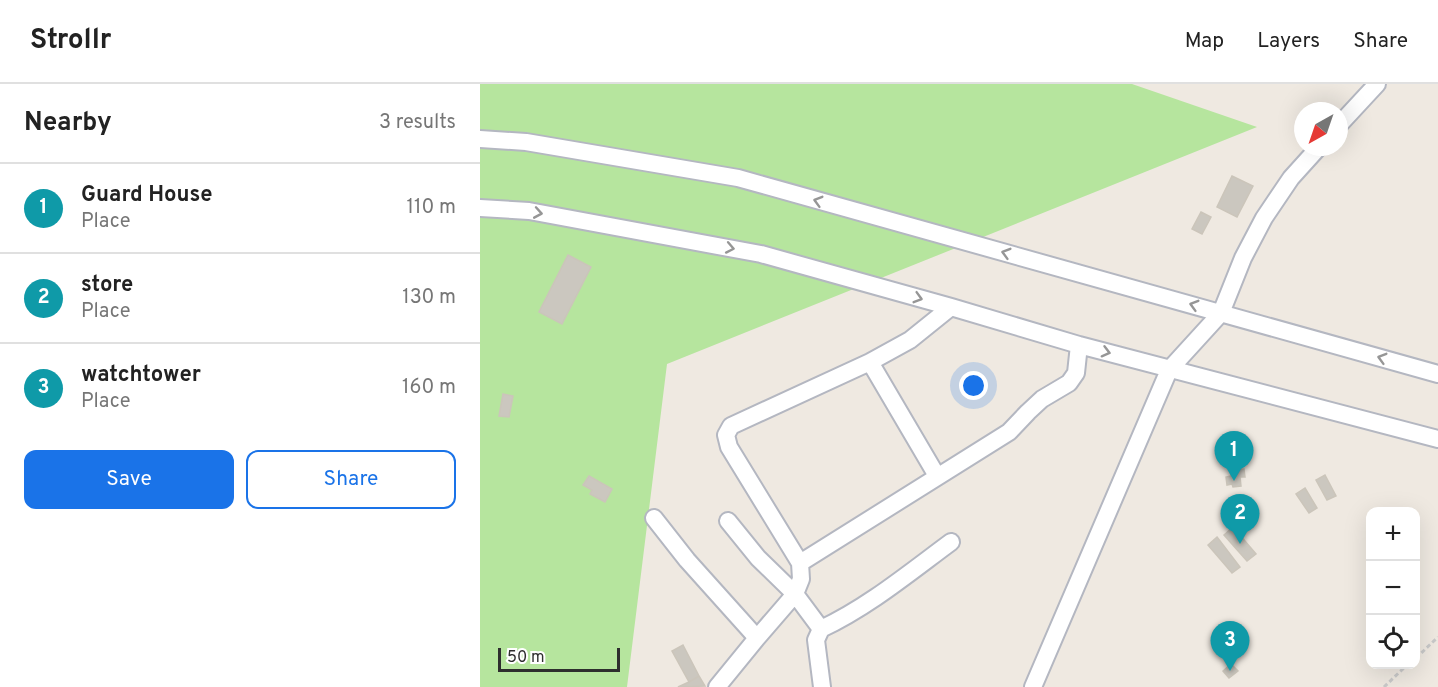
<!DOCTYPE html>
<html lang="en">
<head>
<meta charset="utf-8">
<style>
	:root { --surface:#fff; --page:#f2f2f2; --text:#222; --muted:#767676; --line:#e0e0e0; --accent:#1a73e8 }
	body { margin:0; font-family:Overpass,sans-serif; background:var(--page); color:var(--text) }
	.controls { position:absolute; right:18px; bottom:18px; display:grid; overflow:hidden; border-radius:12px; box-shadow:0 6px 24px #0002 }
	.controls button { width:54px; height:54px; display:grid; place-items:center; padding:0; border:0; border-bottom:2px solid var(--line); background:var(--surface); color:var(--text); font:30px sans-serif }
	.compass { position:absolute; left:814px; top:18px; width:54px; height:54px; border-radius:50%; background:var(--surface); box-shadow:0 6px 24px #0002; rotate:220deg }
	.scale { position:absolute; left:18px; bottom:15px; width:122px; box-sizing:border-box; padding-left:6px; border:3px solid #2e2e2e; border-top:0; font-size:16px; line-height:21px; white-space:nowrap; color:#2e2e2e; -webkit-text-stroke:4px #fff; paint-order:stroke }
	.you { position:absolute; left:494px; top:302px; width:21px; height:21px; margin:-15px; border:4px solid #fff; border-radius:50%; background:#1a73e8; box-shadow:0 0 0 9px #1a73e833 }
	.badge { display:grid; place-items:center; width:39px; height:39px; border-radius:50%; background:var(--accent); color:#fff; font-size:20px; font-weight:700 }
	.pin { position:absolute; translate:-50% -50px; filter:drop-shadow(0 2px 3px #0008) }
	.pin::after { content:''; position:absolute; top:32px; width:21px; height:18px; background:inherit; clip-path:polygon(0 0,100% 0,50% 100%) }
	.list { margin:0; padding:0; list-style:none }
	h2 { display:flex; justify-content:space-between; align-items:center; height:78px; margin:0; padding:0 24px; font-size:26px }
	h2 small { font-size:20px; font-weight:400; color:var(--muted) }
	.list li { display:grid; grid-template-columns:39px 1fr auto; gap:18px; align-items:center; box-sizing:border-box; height:90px; padding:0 24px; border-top:2px solid var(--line) }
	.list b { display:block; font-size:22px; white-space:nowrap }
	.list p { margin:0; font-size:20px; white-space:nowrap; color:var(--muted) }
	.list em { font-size:20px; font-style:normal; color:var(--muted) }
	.actions { display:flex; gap:12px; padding:18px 24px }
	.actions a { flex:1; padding:14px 0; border:2px solid var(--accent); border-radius:12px; text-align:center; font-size:21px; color:var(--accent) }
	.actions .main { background:var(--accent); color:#fff }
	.icon { flex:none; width:33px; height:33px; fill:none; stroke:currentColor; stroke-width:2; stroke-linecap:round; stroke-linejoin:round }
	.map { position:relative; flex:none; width:958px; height:603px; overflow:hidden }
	header { display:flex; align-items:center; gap:36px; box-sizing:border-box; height:84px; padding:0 30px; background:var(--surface); border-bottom:2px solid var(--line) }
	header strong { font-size:28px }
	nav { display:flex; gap:33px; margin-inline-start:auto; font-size:21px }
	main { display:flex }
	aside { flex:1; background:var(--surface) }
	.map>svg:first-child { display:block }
	.green { fill:#b6e59e }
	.building { fill:#cbc7bf; stroke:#cbc5ba; stroke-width:1.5 }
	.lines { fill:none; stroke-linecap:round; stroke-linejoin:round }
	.street-casing { stroke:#b4b7c1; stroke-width:20 }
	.path { stroke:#c9c9c9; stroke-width:3; stroke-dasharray:4.5 3; stroke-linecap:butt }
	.street { stroke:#fff; stroke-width:16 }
	.oneway { stroke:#969696 }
</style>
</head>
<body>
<header>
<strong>Strollr</strong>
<nav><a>Map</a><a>Layers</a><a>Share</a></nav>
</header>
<main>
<aside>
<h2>Nearby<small>3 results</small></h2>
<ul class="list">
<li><span class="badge" style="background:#0f9aa8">1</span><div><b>Guard House</b><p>Place</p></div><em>110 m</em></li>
<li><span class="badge" style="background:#0f9aa8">2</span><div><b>store</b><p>Place</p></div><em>130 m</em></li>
<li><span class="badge" style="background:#0f9aa8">3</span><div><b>watchtower</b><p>Place</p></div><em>160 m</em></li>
</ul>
<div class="actions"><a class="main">Save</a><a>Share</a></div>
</aside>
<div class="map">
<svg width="958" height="603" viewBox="0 0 958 603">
	<rect width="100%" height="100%" fill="#efe9e1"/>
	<path class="green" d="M0 0H652L777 43 187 280 147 603H0Z"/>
	<path class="building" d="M752 92 773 102 757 133 737 123Z
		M721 128 731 133 722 150 712 145Z
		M88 171 111 183 82 240 59 228Z
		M23 310 33 312 29 333 19 332Z
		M764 385 765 393H760L761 402 753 403 752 400 747 401 746 393 751 392V386Z
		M845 391 856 412 847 416 836 396Z
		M109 392 132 405 125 418 110 410 112 406 103 401Z
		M825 404 837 424 829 429 816 410Z
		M753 443 776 470 767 477 744 451Z
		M737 453 760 483 752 489 728 461Z
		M203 561 219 592 209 598 192 567Z
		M751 580 758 587 749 594 743 587Z
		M219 592 225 602 198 603 209 598Z"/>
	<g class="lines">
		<defs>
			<path id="street" d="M859 41 897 0
				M0 55 46 58 258 94 958 290
				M0 124 49 127 281 170 471 223 599 261 958 355
				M390 278 457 392
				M174 434 207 476 277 554
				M320 479 529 348 548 328 562 315 589 299 596 289 599 261
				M341 545C388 523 429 489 471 458
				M237 603 277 554 315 510 278 474 248 437
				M342 603 336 556 341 545 315 510 321 495 320 479 249 363 246 351 251 342 390 278 430 256 471 223
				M553 603 689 286 741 229 763 174 784 134 811 94 839 63"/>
		</defs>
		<use href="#street" class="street-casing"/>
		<path class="path" d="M936 574 958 553
			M904 603 928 580"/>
		<use href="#street" class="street"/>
	</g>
	<defs><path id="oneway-chevron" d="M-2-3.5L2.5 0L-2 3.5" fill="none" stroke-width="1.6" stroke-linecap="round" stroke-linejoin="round" transform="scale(1.5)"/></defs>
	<g class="oneway">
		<use href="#oneway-chevron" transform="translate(338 117) rotate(-164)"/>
		<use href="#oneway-chevron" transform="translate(58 129) rotate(10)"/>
		<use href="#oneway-chevron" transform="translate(250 164) rotate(11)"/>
		<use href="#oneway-chevron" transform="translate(526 169) rotate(-164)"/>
		<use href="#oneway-chevron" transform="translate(438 214) rotate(16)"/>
		<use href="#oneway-chevron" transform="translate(714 221) rotate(-164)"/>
		<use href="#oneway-chevron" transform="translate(626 268) rotate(15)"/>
		<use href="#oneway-chevron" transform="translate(902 274) rotate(-164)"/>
	</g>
</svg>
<div class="controls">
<button>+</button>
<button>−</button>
<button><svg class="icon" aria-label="locate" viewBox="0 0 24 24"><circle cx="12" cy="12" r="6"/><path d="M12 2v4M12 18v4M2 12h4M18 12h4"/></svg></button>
</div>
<svg class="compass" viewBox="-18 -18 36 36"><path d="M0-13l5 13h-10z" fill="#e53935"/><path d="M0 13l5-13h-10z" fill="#767676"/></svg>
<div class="scale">50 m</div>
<div class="you"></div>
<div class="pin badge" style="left:754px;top:397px;background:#0f9aa8">1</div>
<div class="pin badge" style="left:760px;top:460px;background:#0f9aa8">2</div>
<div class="pin badge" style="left:750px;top:587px;background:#0f9aa8">3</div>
</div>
</main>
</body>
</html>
